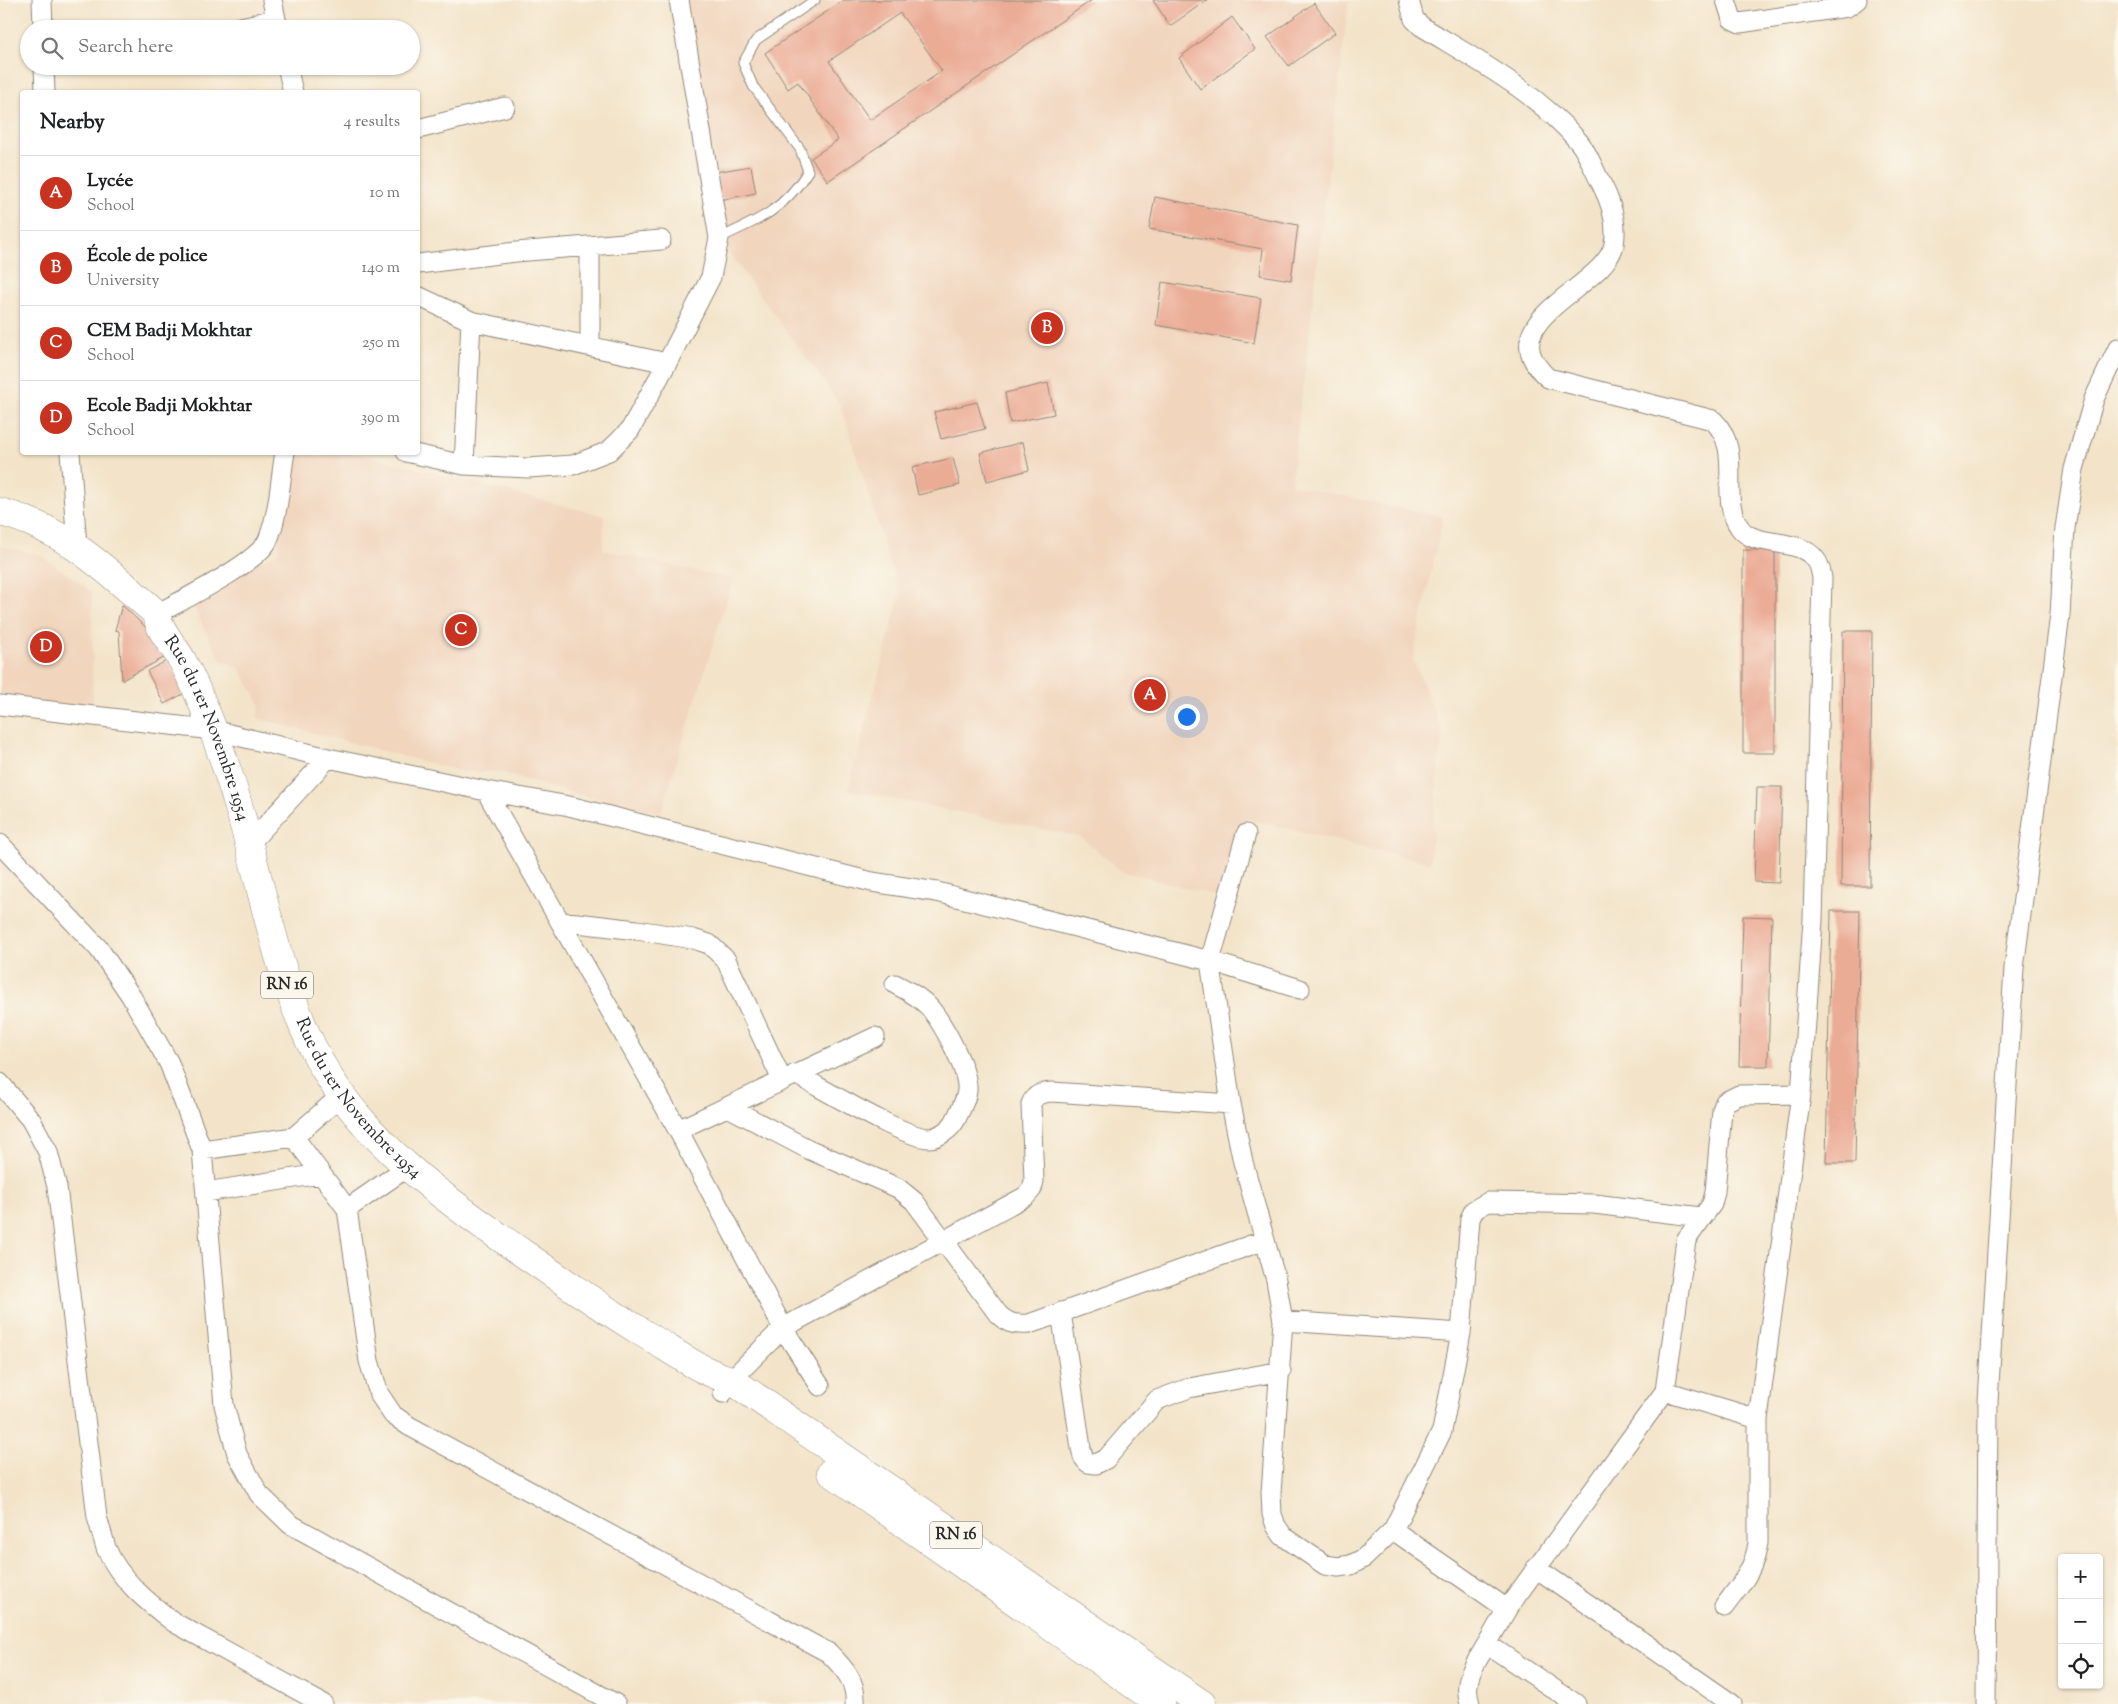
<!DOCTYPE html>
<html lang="en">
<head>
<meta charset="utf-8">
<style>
	:root { --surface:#fff; --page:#f6f6f6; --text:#202124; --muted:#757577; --line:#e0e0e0; --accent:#c8321e }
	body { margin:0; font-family:"Sorts Mill Goudy",serif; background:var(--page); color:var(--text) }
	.controls { position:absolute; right:15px; bottom:15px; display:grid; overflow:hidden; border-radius:5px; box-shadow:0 1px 4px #0004 }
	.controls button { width:45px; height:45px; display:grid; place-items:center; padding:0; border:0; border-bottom:1px solid var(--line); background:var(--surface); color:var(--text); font:25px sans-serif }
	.you { position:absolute; left:1186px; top:716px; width:18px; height:18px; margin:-12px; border:4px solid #fff; border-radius:50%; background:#1a73e8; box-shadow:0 0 0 8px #1a73e833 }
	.badge { display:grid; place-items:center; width:32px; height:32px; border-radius:50%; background:var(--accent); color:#fff; font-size:16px; font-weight:700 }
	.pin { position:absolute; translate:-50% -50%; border:2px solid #fff; box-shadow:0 1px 5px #0006 }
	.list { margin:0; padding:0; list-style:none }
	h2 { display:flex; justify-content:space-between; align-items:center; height:65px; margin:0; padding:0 20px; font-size:21px }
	h2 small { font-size:16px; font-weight:400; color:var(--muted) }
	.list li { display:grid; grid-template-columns:32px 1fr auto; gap:15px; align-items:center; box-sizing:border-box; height:75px; padding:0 20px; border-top:1px solid var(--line) }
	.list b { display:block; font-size:19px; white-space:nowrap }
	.list p { margin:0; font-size:16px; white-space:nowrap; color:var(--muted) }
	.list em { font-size:16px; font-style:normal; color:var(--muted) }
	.icon { flex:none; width:28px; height:28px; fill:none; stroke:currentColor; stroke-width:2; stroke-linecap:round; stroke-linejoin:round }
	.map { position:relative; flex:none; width:2118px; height:1704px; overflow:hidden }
	.search { position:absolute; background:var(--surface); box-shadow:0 1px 4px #0004; left:20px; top:20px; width:400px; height:55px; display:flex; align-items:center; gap:12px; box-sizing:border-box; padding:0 18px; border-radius:28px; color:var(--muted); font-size:19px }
	.panel { position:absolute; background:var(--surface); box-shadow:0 1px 4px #0004; left:20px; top:90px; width:400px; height:365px; border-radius:5px }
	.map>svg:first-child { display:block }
	.built { fill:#f1d5bd }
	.building { fill:#ebac95; fill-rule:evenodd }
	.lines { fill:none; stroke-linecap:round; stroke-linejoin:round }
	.service-casing { stroke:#8f887a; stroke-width:11 }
	.minor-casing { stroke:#8f887a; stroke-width:21 }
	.primary-casing { stroke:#8f887a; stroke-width:29 }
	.service { stroke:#fff; stroke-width:9 }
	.minor { stroke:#fff; stroke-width:19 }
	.primary { stroke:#fff; stroke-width:28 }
	.labels { text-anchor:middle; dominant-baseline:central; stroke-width:5; stroke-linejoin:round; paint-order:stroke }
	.shield { fill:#fbf7ec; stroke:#696865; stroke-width:1 }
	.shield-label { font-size:16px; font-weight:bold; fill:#2b2b2b }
	.street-label { font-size:18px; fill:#2b2b2b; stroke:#fbf7ec }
</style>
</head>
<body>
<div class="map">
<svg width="2118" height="1704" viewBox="0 0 2118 1704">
	<rect width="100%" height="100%" fill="#fbf7ec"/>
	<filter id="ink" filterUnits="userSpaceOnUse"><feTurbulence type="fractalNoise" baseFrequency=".02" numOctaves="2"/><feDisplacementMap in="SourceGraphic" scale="10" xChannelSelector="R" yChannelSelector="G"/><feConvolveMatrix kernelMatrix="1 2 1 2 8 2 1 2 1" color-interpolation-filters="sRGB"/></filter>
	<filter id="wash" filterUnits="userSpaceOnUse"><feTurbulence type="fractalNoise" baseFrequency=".0096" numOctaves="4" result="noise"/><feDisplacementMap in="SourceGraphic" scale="20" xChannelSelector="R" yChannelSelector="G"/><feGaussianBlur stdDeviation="1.12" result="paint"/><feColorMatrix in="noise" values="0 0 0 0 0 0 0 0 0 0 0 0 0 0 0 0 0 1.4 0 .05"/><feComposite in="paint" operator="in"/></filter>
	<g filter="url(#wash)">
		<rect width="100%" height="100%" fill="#f3e4c9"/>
		<path class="built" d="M687 0H1349L1291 485 1443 517 1413 659 1442 731 1430 863 1243 818 1225 898 1121 871 1081 837 848 790 900 595 840 404 729 253Z
			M302 452 357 453 604 516 603 550 733 579 661 813 578 795 499 772H463L257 718 260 705 239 667 221 661 189 598 279 552 283 460Z
			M0 546 40 555 92 592 93 712 0 702Z"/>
		<g id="blocks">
			<path class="building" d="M844 0H1092L828 181 811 158 838 140 798 82 788 89 765 53ZM900 13 942 71 870 120 829 61Z
				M1153 0H1207L1170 26Z
				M1314 3 1335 33 1289 66 1267 37Z
				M1232 17 1255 49 1200 89 1179 58Z
				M751 166 756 193 720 200 715 172Z
				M1155 197 1298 225 1291 280 1260 275 1263 249 1149 229Z
				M1162 282 1261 298 1254 343 1156 325Z
				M1048 383 1054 414 1010 423 1005 393Z
				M977 402 985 429 941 439 934 412Z
				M1023 442 1029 470 987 481 980 453Z
				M953 458 960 485 918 495 912 467Z
				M1743 550H1775V753H1743Z
				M122 605 173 653 122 680 119 631 115 630Z
				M1843 631H1872L1870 886H1841Z
				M168 660 185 693 164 704 147 671Z
				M1757 787H1782L1779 883 1754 882Z
				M1831 911H1860L1855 1163H1826Z
				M1743 916 1772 917 1768 1066H1739Z"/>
		</g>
	</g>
	<g filter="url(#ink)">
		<use href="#blocks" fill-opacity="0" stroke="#8f887a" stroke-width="1"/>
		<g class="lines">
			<defs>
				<path id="service" d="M719 238C759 220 784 210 808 171L800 149 753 86 743 63 756 40 815 0"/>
				<path id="minor" d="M42 0 43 29
					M272 0 278 29
					M1726 0 1732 19 1740 23 1847 7 1857 0
					M232 29 276 19
					M44 66 45 92
					M287 66 293 92
					M418 129 505 107
					M590 246V346
					M418 264 516 252 661 240
					M418 296 471 321 667 363
					M70 452 77 546
					M406 452 464 465 528 468 573 465 609 451 630 430 667 363 711 277 719 238 679 0
					M464 465 471 321
					M157 614C182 600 258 563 268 540 279 513 280 481 285 452
					M0 705 213 730 328 758 486 791 678 1130 783 1328 820 1386
					M486 791 569 806 872 882 937 892 1210 961 1300 989
					M1246 834 1210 961 1231 1104 1243 1162 1276 1280 1283 1321 1271 1493 1272 1514 1276 1526 1283 1536 1325 1565 1338 1567 1351 1565 1364 1558 1393 1530 1442 1431 1461 1333 1470 1219 1474 1210 1488 1202 1594 1204 1701 1217
					M0 844 99 949 131 996 169 1063 202 1150 224 1405 237 1454 259 1494 290 1524 616 1704
					M249 844 328 758
					M560 921 637 930 693 939 709 944 726 960 782 1080
					M795 1074C822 1088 904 1138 929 1138 939 1138 952 1128 956 1119 960 1111 966 1100 967 1091 969 1070 943 1024 930 1008 921 998 907 990 895 984
					M0 1083 31 1120 48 1152 57 1187 97 1517C100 1527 103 1538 106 1548 119 1579 148 1603 175 1623L323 1704
					M728 1107 808 1149 898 1188 914 1201 998 1314C1008 1324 1016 1325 1029 1324L1265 1240
					M678 1130 875 1037
					M294 1137 347 1209 369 1361 379 1394 393 1415 409 1426 829 1653C844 1668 857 1682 855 1704
					M202 1150 294 1137 342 1095
					M206 1192 320 1174
					M347 1209 409 1166
					M1061 1312 1081 1448 1083 1457 1088 1463 1096 1464 1106 1459 1157 1400 1189 1388 1281 1371
					M1283 1321 1461 1333
					M1665 1391 1758 1419V1543C1754 1571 1740 1585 1724 1607
					M723 1393 731 1380 783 1328 1026 1196 1032 1189 1034 1181 1031 1104C1035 1094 1041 1093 1052 1092L1231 1104
					M1758 1419 1801 1094
					M1393 1530 1507 1609 1665 1391 1686 1240 1712 1204 1715 1192 1722 1110 1725 1102 1739 1095 1801 1094 1813 920 1822 578C1821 572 1820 565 1816 560 1799 536 1755 549 1740 528 1717 496 1745 452 1713 420L1548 378C1484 320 1607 288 1614 244 1618 222 1611 202 1601 183 1594 170 1588 153 1579 142 1537 92 1476 60 1421 26L1414 19 1409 0
					M1536 1568 1732 1704
					M1487 1644 1507 1609
					M1470 1704C1462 1680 1475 1664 1487 1644L1576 1704
					M1986 1704 1988 1402 2014 968 2060 615 2065 528 2074 469 2094 399 2118 348"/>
				<g id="primary">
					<path id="s1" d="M0 512C64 528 109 572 157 614 159 632 175 646 183 662 201 696 215 733 227 770 252 841 264 917 289 988 299 1020 313 1052 331 1080 384 1162 471 1217 550 1272 583 1295 617 1317 651 1338 679 1355 700 1371 731 1380L1202 1704"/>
					<path d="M831 1472 1161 1704"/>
				</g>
			</defs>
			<use href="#service" class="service-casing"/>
			<use href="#minor" class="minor-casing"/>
			<use href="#primary" class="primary-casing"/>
			<use href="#service" class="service"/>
			<use href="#minor" class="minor"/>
			<use href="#primary" class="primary"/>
		</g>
	</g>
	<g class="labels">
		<g class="shield">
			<rect x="261" y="971.5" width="52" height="27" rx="4"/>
			<rect x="930" y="1521.5" width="52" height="27" rx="4"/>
		</g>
		<g class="shield-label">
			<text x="287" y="985">RN 16</text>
			<text x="956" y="1535">RN 16</text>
		</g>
		<g class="street-label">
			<text stroke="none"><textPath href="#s1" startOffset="315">Rue du 1er Novembre 1954</textPath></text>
			<text stroke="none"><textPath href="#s1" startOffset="720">Rue du 1er Novembre 1954</textPath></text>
		</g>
	</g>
</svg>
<div class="controls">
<button>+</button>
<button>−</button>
<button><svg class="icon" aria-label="locate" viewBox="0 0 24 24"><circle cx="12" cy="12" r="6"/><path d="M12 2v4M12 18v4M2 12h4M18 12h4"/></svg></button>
</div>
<div class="you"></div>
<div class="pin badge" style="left:1150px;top:695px">A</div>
<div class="pin badge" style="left:1047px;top:328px">B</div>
<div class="pin badge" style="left:461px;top:630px">C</div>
<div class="pin badge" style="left:46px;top:647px">D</div>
<div class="search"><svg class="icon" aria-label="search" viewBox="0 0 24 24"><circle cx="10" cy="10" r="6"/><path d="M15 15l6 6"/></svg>Search here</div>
<section class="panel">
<h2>Nearby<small>4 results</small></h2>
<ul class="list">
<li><span class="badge">A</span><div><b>Lycée</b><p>School</p></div><em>10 m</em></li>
<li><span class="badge">B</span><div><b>École de police</b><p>University</p></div><em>140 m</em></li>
<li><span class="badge">C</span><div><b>CEM Badji Mokhtar</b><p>School</p></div><em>250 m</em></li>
<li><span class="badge">D</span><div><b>Ecole Badji Mokhtar</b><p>School</p></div><em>390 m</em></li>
</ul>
</section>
</div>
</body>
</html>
